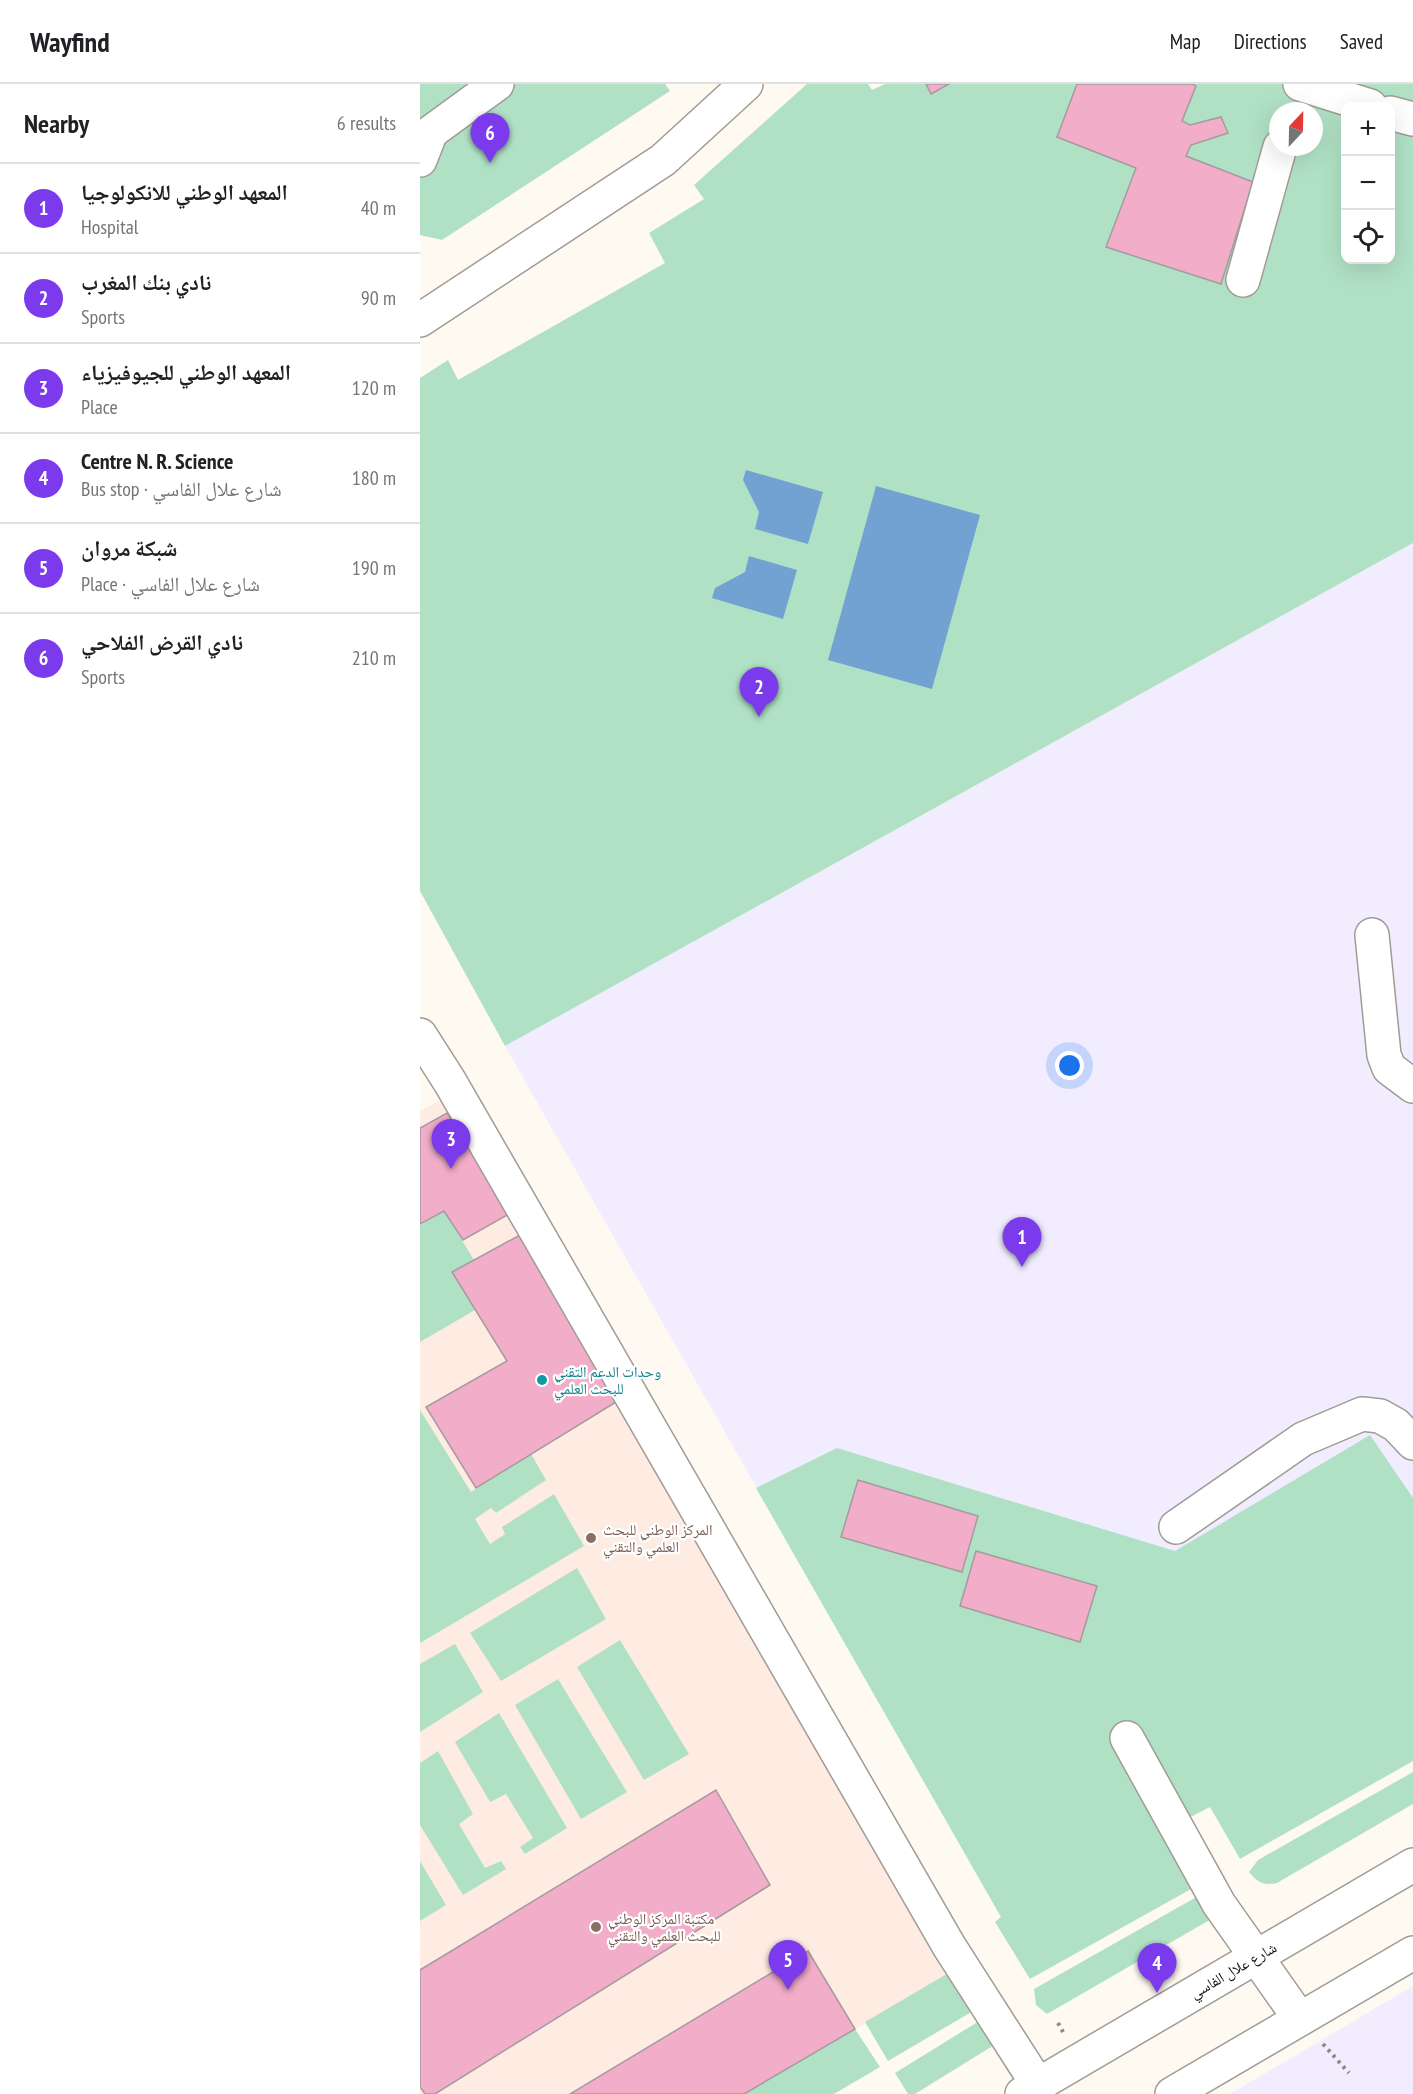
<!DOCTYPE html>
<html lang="en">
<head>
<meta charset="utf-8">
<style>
	:root { --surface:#fff; --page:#f2f2f2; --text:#202124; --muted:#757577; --line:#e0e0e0; --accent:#7c3aed }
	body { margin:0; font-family:"PT Sans Narrow","Noto Naskh Arabic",sans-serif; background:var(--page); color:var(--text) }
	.controls { position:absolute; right:18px; top:18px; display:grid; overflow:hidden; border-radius:12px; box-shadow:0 6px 24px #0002 }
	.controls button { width:54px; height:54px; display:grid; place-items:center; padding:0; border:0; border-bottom:2px solid var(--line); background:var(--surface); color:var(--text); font:30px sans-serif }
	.compass { position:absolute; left:849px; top:18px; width:54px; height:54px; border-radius:50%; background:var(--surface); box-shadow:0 6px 24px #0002; rotate:22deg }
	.you { position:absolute; left:650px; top:982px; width:21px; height:21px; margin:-15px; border:4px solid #fff; border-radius:50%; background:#1a73e8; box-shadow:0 0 0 9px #1a73e833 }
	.badge { display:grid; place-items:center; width:39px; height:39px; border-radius:50%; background:var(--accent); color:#fff; font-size:20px; font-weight:700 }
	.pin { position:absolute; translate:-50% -50px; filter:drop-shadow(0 2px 3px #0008) }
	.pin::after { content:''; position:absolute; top:32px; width:21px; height:18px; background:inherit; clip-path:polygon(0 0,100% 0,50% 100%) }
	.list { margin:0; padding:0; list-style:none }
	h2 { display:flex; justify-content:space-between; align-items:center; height:78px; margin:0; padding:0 24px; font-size:26px }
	h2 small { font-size:20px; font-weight:400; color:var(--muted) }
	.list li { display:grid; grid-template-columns:39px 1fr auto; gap:18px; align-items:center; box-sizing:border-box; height:90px; padding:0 24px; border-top:2px solid var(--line) }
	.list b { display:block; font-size:22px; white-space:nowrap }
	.list p { margin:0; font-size:20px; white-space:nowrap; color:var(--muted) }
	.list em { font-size:20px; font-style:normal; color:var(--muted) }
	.icon { flex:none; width:33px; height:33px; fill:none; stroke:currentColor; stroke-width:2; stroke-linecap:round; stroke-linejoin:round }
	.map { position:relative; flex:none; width:993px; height:2010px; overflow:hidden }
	header { display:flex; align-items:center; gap:36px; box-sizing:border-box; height:84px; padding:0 30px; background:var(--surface); border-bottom:2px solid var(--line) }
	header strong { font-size:28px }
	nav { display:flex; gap:33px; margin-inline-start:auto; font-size:21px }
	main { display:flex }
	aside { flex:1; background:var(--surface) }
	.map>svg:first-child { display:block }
	.education { fill:#feebe2 }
	.medical { fill:#f1edff }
	.green { fill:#b0e1c5; fill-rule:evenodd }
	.water { fill:#72a2d1 }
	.building { fill:#f2adc9; stroke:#a49b9f; stroke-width:1.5 }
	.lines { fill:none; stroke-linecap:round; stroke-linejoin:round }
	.minor-casing { stroke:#a09c95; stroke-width:36 }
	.path { stroke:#8d8983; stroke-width:4; stroke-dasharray:3 4.5; stroke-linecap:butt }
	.minor { stroke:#fff; stroke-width:33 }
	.culture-dot { fill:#0f9aa8; stroke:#fff; stroke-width:2 }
	.education-dot { fill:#8d6e63; stroke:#fff; stroke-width:2 }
	.labels { text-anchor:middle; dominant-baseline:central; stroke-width:4.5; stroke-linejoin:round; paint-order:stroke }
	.culture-label { font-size:15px; fill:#0d838f; stroke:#fff; text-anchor:start }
	.education-label { font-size:15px; fill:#785e54; stroke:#fff; text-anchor:start }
	.street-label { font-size:15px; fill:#110f0c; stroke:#fff }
</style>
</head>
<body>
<header>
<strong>Wayfind</strong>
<nav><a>Map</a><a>Directions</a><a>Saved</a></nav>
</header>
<main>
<aside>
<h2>Nearby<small>6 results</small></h2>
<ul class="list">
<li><span class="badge">1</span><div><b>المعهد الوطني للانكولوجيا</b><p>Hospital</p></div><em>40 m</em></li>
<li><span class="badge">2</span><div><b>نادي بنك المغرب</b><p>Sports</p></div><em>90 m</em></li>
<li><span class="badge">3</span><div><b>المعهد الوطني للجيوفيزياء</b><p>Place</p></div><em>120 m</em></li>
<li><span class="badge">4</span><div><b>Centre N. R. Science</b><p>Bus stop · شارع علال الفاسي</p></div><em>180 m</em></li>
<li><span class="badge">5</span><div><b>شبكة مروان</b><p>Place · شارع علال الفاسي</p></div><em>190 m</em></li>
<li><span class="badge">6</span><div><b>نادي القرض الفلاحي</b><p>Sports</p></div><em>210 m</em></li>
</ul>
</aside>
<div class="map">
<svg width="993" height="2010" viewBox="0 0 993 2010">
	<rect width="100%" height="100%" fill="#fef9f1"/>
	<path class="education" d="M37 1007 557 1874 324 2010H0V1559L73 1514 0 1394V1027Z"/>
	<path class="medical" d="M993 459V1614L581 1833 85 962Z
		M993 1902V2010H810Z"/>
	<path class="green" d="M0 0H245L250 7 22 156 0 151Z
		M387 0H448L452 6 465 0H993V459L85 962 0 807V294L28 276 38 296 245 179 229 149 284 115 274 101ZM926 22H970V176H926ZM858 27H894V63H858Z
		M24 1127 54 1176 32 1188 55 1226 0 1258V1140Z
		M0 1326 51 1408 111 1370 126 1396 76 1429 71 1424 55 1435 70 1460 85 1450 82 1443 134 1410 164 1462 0 1559Z
		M950 1351 993 1414V1677L820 1775 790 1723 749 1744 780 1800 610 1895 575 1838 581 1833 336 1404 417 1364 755 1467Z
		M157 1484 186 1535 81 1597 50 1549Z
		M200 1556 269 1670 224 1696 157 1583Z
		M35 1560 63 1608 0 1648V1580Z
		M138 1595 207 1708 161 1735 95 1621Z
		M79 1629 147 1744 105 1770 100 1763 113 1754 86 1710 70 1718 35 1658Z
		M18 1667 53 1730 39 1740 65 1784 81 1777 86 1785 43 1811 0 1741V1679Z
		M993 1688V1720L857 1799C843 1802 837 1798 829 1788L838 1776Z
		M0 1777 26 1821 0 1837Z
		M780 1811 793 1834 627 1930 616 1921 614 1905Z
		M542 1881 565 1920 468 1977 445 1938Z
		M564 1934 579 1958 495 2010H488L475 1989Z
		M435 1945 460 1983 414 2010H324Z"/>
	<path class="water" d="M326 386 403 408 388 460 335 445 339 428 323 396Z
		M456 402 560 431 512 605 408 576Z
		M329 472 377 486 363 535 292 514 295 504 325 488Z"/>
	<path class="building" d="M506 0H529L511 10Z
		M657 0H772L776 2 762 37 770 41 801 33 808 49 771 61 766 72 833 98 801 200 686 163 716 84 637 53Z
		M27 1029 89 1130 43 1156 24 1127 0 1140V1044Z
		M100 1151 201 1315 56 1404 6 1323 87 1277 32 1188Z
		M438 1396 558 1432 542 1488 421 1453Z
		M556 1467 677 1502 660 1558 540 1522Z
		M296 1706 350 1801 15 2010H5L0 2003V1886Z
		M388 1867 435 1945 324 2010H150Z"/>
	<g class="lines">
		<defs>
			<path id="minor" d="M880 0 950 22
				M970 29 993 35
				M0 76 11 48 77 0
				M823 196 860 63
				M0 236 243 76 326 0
				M952 851 964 971 969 984 993 1002
				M0 951 30 998 529 1862 618 2001
				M756 1443 883 1355 942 1330 960 1332 976 1341 993 1359
				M707 1654 799 1820 880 1935
				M602 2010 993 1781
				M752 2010 993 1869"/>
		</defs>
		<use href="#minor" class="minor-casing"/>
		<path class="path" d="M638 1939 643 1948
			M903 1960 929 1989"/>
		<use href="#minor" class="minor"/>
	</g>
	<circle class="culture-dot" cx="122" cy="1296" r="6"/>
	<g class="education-dot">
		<circle cx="171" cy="1454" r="6"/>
		<circle cx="176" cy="1843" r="6"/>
	</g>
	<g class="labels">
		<g class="culture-label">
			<text x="134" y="1287">وحدات الدعم التقني<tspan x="134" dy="17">للبحث العلمي</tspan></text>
		</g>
		<g class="education-label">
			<text x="183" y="1445">المركز الوطني للبحث<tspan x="183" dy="17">العلمي والتقني</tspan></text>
			<text x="188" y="1834">مكتبة المركز الوطني<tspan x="188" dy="17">للبحث العلمي والتقني</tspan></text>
		</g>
		<g class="street-label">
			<text transform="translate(813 1886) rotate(-30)">شارع علال الفاسي</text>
		</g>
	</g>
</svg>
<div class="controls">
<button>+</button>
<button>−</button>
<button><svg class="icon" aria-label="locate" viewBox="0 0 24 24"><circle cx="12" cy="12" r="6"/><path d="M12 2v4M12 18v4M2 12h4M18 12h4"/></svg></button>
</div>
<svg class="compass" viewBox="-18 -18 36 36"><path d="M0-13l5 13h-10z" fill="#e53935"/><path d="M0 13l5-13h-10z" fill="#757577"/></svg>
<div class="you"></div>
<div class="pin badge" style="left:602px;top:1183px">1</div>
<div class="pin badge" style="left:339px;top:633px">2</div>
<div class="pin badge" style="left:31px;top:1085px">3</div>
<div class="pin badge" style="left:737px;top:1909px">4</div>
<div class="pin badge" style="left:368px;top:1906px">5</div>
<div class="pin badge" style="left:70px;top:79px">6</div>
</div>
</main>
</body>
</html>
